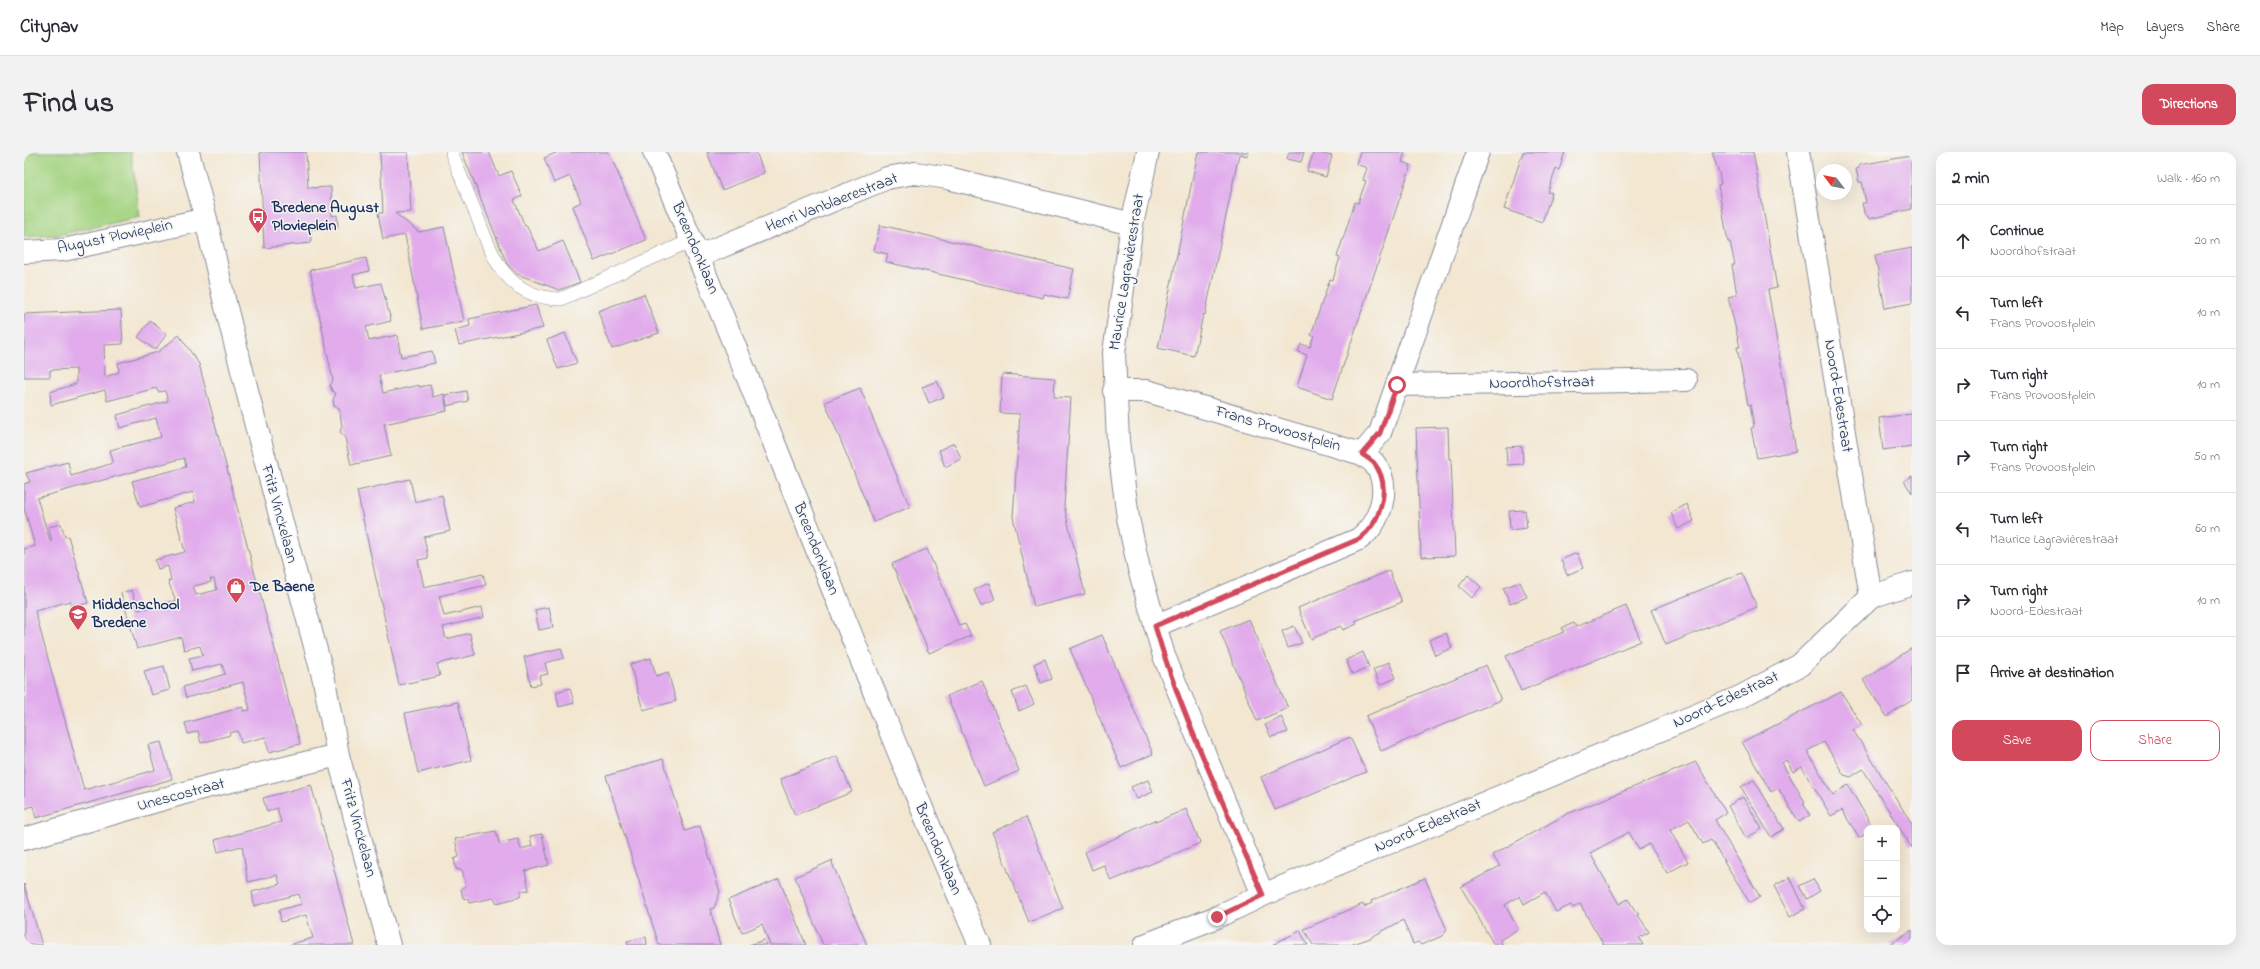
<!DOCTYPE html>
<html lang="en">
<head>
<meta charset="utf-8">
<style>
	:root { --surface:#fff; --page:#f2f2f3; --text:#2b2b33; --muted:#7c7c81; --line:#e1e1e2; --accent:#d1495b }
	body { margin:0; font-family:"Indie Flower",sans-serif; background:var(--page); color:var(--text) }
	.controls { position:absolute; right:12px; bottom:12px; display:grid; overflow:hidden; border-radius:8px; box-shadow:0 4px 16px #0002 }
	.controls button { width:36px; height:36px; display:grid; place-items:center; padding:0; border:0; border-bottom:1px solid var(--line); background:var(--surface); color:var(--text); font:20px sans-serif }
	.compass { position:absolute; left:1792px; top:12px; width:36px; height:36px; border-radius:50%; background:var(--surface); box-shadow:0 4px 16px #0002; rotate:302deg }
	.stop { position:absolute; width:12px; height:12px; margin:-9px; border:3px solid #d1495b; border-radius:50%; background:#fff }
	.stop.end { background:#d1495b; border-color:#fff; box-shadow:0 1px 4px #0008 }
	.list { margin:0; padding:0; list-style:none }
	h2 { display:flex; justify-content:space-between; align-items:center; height:52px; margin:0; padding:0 16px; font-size:17px }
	h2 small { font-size:13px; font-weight:400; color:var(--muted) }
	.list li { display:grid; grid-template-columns:26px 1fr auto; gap:12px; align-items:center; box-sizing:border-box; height:72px; padding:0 16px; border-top:1px solid var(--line) }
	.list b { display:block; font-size:15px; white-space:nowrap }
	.list p { margin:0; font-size:13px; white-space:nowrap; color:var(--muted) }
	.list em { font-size:13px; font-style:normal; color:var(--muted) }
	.actions { display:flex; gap:8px; padding:12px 16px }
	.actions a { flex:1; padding:9px 0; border:1px solid var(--accent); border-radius:12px; text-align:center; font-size:14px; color:var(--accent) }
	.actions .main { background:var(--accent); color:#fff }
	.icon { flex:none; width:22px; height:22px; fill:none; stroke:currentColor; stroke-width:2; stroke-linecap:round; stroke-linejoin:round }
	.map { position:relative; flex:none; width:1888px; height:793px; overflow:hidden; border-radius:12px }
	header { display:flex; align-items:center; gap:24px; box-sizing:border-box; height:56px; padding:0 20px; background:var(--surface); border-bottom:1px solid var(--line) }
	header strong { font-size:19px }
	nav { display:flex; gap:22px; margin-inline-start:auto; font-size:14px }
	.intro { display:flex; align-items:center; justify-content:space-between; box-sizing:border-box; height:96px; padding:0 24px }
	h1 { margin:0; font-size:28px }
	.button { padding:10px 18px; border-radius:12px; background:var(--accent); color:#fff; font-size:14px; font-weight:700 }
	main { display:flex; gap:24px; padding:0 24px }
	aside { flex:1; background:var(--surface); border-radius:12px; box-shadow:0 4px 16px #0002 }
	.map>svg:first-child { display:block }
	.green { fill:#a4d482; stroke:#608270 }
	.building { fill:#e1abec; fill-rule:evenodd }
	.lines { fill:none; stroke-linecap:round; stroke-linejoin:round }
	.lane-casing { stroke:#878b98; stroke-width:14 }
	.street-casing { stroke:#878b98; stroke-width:24 }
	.secondary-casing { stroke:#878b98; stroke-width:24 }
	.lane { stroke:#fff; stroke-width:13 }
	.street { stroke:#fff; stroke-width:22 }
	.secondary { stroke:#fff; stroke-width:22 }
	.route { stroke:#d1495b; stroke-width:5 }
	.labels { text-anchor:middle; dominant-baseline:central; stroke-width:3; stroke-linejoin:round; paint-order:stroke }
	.street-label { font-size:16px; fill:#1b2f5e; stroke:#f6f6f2 }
	.poi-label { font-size:16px; font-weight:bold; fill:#1b2f5e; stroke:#f6f6f2; text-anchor:start }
</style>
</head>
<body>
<header>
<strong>Citynav</strong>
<nav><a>Map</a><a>Layers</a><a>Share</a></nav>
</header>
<div class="intro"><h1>Find us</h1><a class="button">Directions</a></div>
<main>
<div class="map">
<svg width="1888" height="793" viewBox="0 0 1888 793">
	<rect width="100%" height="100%" fill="#f6f6f2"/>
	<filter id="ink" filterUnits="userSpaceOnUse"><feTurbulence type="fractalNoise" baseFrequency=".025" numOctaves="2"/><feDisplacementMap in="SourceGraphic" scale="8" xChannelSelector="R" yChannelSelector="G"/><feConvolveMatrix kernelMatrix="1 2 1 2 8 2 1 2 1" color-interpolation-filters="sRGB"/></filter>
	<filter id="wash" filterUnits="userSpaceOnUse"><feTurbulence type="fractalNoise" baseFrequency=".012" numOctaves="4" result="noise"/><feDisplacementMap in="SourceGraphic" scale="16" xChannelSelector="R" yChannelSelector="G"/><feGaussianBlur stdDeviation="0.9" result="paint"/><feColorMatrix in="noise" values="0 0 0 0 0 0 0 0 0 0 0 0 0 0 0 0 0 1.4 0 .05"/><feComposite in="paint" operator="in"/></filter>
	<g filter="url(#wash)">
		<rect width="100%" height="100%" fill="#f3e7d2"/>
		<path class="green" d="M0 0H107L116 65 34 83 0 85Z"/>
		<g id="blocks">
			<path class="building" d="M236 0H282L284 36 307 35 308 64 313 63 314 76 287 77V91L240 96Z
				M356 0H384L387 60 371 61 395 80 420 75 440 169 399 177 381 83 359 87 354 61H359Z
				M438 0H465L475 24 487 19 498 44 490 48 501 74 502 73 515 99 539 89 556 130 535 138 493 122 483 112Z
				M534 0H585L622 88 570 109 549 54 557 50 546 24 530 31 520 6Z
				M683 0H732L740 21 698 38Z
				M1174 0H1225L1224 4 1215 2 1181 163H1179L1170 204 1134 196Z
				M1265 0H1280L1277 10 1263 7Z
				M1290 0 1308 4 1302 25 1283 19Z
				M1336 0H1381L1378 10 1387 13 1308 247 1273 235 1283 203 1274 200 1277 192 1286 195 1290 183H1287L1306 127 1309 128 1312 118 1316 106 1313 105 1331 50 1334 51 1342 29 1339 28 1343 16 1332 12Z
				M1499 0H1541L1535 18 1532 17 1524 40 1528 41 1518 70 1480 57Z
				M1688 0H1729L1753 136 1744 138 1772 299 1733 306 1727 276 1730 275 1726 252 1724 253 1713 195H1716L1704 145 1713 143 1708 113H1711L1706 90H1704L1694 33 1697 32 1695 21Z
				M1887 4 1888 57 1845 67 1844 64H1841L1838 51H1842L1838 30H1835L1832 17 1835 16V13Z
				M856 73 1050 117 1043 147 1020 142 1019 146 862 110 864 102 850 99Z
				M1888 96V151L1861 156 1851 103Z
				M342 106 345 119 329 123 332 136 357 131 367 169 342 175 345 189 373 183 377 205 408 199 411 211 355 223 359 241 395 233V235L406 233 409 245 420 242 423 259 360 272 367 304 327 313 321 286 316 280 318 274 315 256 310 254 309 247 312 242 308 239 306 233 309 229 286 118Z
				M620 142 635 181 588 197 574 159Z
				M512 153 519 176 435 193 431 178 446 174 445 167Z
				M97 158 99 192 80 193 81 225 95 220 94 211 134 200 155 183 175 212 276 592 245 600 241 585 217 591 214 579 206 581V583L177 591 174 579 164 582 161 571 219 555V559L226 558 219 530 162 546 159 535 201 522 198 512 168 519 165 506 179 503 176 494 160 498 157 485 113 497 97 441 108 438 114 458 152 449 144 429 147 428 144 414 134 417 131 408 161 400 149 356 171 350 169 340 116 355 108 329 162 315 160 306 13 346 26 389H28L24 375 37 372 41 385 44 384 64 451 48 455 46 449 11 459 60 638 131 618 124 593 137 590 148 627 12 666 9 654 0 657V397L11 394 0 356V332L6 330 2 321 44 310 47 324 86 312 89 309 86 298 137 285 132 266 96 276 93 263 144 249 141 239 134 240 132 236 83 249 81 238 27 253 26 240 52 232V217L26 218V225H0V162ZM186 427H190L193 438 172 443 169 434 187 430Z
				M126 169 143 182 131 198 114 185Z
				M541 181 553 211 534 217 523 188Z
				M978 222 1031 226 1030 245 1047 246 1040 354 1061 442 1010 455 989 365 996 262 976 261Z
				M913 229 920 245 905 251 898 235Z
				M836 236 886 355 850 370 801 250Z
				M442 239 444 249 423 254 421 243Z
				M1888 262V294L1859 298 1855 266Z
				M1424 275 1425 307H1427L1431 404 1397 405 1392 276Z
				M930 291 937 307 921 315 915 298Z
				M1498 294 1499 312 1483 313 1482 295Z
				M1888 324V341L1880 329Z
				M386 327 391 350 418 343 426 379 400 385 404 406 394 408 400 435 459 422 462 433 415 444 420 464 458 455 460 465 419 475 422 487 446 481 451 503 413 512 416 524 375 533 333 339Z
				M1663 352 1670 369 1654 377 1647 361Z
				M1501 358 1503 376 1486 378 1485 359Z
				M903 397 935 474 941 472 947 484 905 501 868 412Z
				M1553 401 1559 416 1543 423 1537 408Z
				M1365 419 1378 450 1331 469 1333 472 1319 478 1317 474 1287 487 1274 456Z
				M1718 421 1733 455 1642 493 1627 458Z
				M1444 423 1457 435 1448 446 1435 434Z
				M1496 430 1503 445 1486 452 1479 436Z
				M965 431 971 448 957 454 950 438Z
				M1602 454 1617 489 1497 539 1482 504 1540 480 1538 476 1550 471 1552 475Z
				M525 455 529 475 515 478 511 458Z
				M1225 467 1264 556 1233 569 1196 479Z
				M1270 474 1278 491 1264 496 1258 479Z
				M1422 481 1428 496 1411 503 1405 488Z
				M1078 483 1129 602 1097 616 1046 497Z
				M537 496 540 506 521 511 524 522 515 524 517 532 507 534 500 505Z
				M1888 496V548L1863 565 1839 528Z
				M1339 500 1345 515 1328 522 1322 508Z
				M627 506 632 524 644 520 652 549 619 558 606 512Z
				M1021 507 1028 527 1017 531 1010 512Z
				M1365 510 1372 526 1356 533 1349 518Z
				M1462 513 1477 548 1357 599 1342 564Z
				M140 514 146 538 127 543 120 519Z
				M958 529 995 619 960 634 923 544Z
				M1002 534 1010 552 995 559 988 540Z
				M546 536 550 551 535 555 532 540Z
				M1817 540 1838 573 1829 578 1888 672V696L1839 617 1827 625 1820 623 1800 590 1783 599 1809 643 1824 633 1849 676H1843V681L1835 686 1818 658 1807 664 1778 615 1769 620 1762 608 1758 611 1781 650 1779 651 1786 663 1775 670 1754 636 1747 640 1718 590Z
				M434 550 447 608 394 621 381 561Z
				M1257 564 1264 580 1247 585 1241 573Z
				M1326 585 1342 620 1251 658 1237 625Z
				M813 604 828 640 771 663 756 627Z
				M639 607 661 679 676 674 696 740 690 756 686 757 696 793H635L582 624Z
				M1672 610 1702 661 1691 668 1736 745 1726 751 1687 688 1679 692 1665 668 1646 678 1664 710 1643 721 1625 692 1615 698 1605 680 1566 701 1595 752 1604 747 1612 760 1614 759 1616 762 1614 763 1625 780 1615 786 1619 793H1580L1556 752 1549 756 1547 753 1532 760 1521 740 1500 752 1496 744 1481 753 1494 777 1476 788 1478 793H1470L1437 735 1476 714 1468 703 1543 662Z
				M1124 628 1129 640 1113 647 1107 635Z
				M1730 628 1760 677 1747 685 1717 635Z
				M287 633 298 672 330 793H265L289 786 282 763 257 770 255 758 278 752 275 742 230 754 228 740 256 732 253 723 224 730 218 694 194 700 191 688 257 670 253 656 243 660 239 646Z
				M1719 645 1738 677 1722 686 1704 654Z
				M1162 657 1176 691 1087 729 1080 713 1068 718 1061 700 1131 668 1132 670Z
				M1002 665 1039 756 1005 770 968 680Z
				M472 679 475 691 494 687 497 697 508 694 506 684 518 682 525 713 501 719 505 738 497 739 496 745 473 751 470 746 445 751 444 747 439 746 437 737 442 734 438 718 432 717 430 707 435 705 431 687Z
				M809 708 808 711 843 793H799L771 725Z
				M1766 725 1781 757 1766 765 1750 734Z
				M1401 726 1423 778 1418 784 1397 793 1394 790 1389 792 1379 768 1344 787 1326 793H1289L1280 777 1339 752 1340 755 1348 751 1347 749Z
				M755 727 782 793H746L738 772 718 781 704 748Z
				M1789 727 1796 739 1783 747 1775 734Z
				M0 732 18 793H0Z
				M1888 778V793H1864Z
				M1276 779 1284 793H1249L1255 789Z
				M622 785 623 793H604L603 789Z
				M740 788 742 793H725Z"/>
		</g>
	</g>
	<g filter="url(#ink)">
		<use href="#blocks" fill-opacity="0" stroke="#878b98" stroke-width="1"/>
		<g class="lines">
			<defs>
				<path id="lane" d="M428 2C436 22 444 43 453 64 469 107 483 146 537 147L668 88"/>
				<path id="street" d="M630 0C743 263 842 531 956 793
					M1124 0 1108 72 1090 201 1094 289 1104 366 1115 417 1140 504 1239 743
					M675 104 863 26 891 21 924 26 1108 72
					M1373 233 1662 228
					M1090 239H1123L1338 302C1342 305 1347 308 1350 311 1369 335 1356 371 1335 387L1131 474
					M1338 302 1356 281 1454 0
					M1847 445 1888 431
					M0 687 178 636 314 603
					M1121 793 1193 765 1239 743 1716 545 1776 513 1847 445 1774 0"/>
				<path id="secondary" d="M164 0 182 67 200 147 230 266 300 528 314 603 365 793
					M0 100 39 98 182 67"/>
			</defs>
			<use href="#lane" class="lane-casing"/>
			<use href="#street" class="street-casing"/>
			<use href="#secondary" class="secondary-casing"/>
			<use href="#lane" class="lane"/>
			<use href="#street" class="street"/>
			<use href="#secondary" class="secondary"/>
		</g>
	</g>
	<g class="lines" filter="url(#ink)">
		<path class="route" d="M1193 765 1239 743C1202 655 1158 567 1131 474L1335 387C1356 371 1369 335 1350 311 1347 308 1342 305 1338 302L1356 281 1373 233"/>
	</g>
	<defs>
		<symbol id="bus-pin" viewBox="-11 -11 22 30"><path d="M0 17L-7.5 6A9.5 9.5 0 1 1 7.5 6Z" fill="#d1495b" stroke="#f6f6f2"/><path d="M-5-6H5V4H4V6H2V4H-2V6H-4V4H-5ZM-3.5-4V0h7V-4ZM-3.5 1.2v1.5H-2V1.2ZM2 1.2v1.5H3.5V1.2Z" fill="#fff"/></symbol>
		<symbol id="shop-pin" viewBox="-11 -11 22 30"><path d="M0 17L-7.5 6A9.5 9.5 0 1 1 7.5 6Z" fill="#d1495b" stroke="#f6f6f2"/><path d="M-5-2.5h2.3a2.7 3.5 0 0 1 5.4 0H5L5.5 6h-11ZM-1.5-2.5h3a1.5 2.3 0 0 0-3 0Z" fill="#fff"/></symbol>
		<symbol id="school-pin" viewBox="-11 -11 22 30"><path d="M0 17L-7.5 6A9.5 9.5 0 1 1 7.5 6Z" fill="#d1495b" stroke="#f6f6f2"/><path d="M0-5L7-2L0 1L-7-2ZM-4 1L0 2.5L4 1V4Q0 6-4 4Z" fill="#fff"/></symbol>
	</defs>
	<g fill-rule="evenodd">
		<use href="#bus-pin" x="223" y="54" width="22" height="30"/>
		<use href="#shop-pin" x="201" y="424" width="22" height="30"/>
		<use href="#school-pin" x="43" y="451" width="22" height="30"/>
	</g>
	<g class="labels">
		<g class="street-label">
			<text transform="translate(808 51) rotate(-21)">Henri Vanblaerestraat</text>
			<text transform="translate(91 85) rotate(-12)">August Plovieplein</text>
			<text transform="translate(671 96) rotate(67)">Breendonklaan</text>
			<text transform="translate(1103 120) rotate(-81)">Maurice Lagravièrestraat</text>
			<text transform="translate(1518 231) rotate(-1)">Noordhofstraat</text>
			<text transform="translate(1814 244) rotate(81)">Noord-Edestraat</text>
			<text transform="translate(1254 277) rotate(16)">Frans Provoostplein</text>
			<text transform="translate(255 362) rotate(75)">Fritz Vinckelaan</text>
			<text transform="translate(792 397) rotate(68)">Breendonklaan</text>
			<text transform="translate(1702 548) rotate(-25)">Noord-Edestraat</text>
			<text transform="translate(157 643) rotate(-15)">Unescostraat</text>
			<text transform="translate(1404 674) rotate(-23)">Noord-Edestraat</text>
			<text transform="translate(334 676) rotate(75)">Fritz Vinckelaan</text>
			<text transform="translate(914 697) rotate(67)">Breendonklaan</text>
		</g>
		<g class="poi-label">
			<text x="248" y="56">Bredene August<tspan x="248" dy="18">Plovieplein</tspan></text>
			<text x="226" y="435">De Baene</text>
			<text x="68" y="453">Middenschool<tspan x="68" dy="18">Bredene</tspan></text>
		</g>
	</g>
</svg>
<div class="controls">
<button>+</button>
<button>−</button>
<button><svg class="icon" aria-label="locate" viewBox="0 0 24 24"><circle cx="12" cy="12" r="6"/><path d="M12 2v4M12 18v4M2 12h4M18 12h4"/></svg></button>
</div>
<svg class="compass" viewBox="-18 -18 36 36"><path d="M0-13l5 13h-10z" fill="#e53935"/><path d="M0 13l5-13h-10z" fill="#7c7c81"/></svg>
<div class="stop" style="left:1373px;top:233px"></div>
<div class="stop end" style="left:1193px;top:765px"></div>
</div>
<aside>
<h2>2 min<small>Walk · 160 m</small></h2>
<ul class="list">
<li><svg class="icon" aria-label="ahead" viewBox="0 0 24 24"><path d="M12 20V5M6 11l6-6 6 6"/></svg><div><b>Continue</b><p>Noordhofstraat</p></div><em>20 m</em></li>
<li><svg class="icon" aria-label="left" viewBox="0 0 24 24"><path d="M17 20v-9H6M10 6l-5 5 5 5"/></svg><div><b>Turn left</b><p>Frans Provoostplein</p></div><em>10 m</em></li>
<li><svg class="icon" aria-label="right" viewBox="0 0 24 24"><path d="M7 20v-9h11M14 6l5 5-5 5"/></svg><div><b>Turn right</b><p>Frans Provoostplein</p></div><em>10 m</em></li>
<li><svg class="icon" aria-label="right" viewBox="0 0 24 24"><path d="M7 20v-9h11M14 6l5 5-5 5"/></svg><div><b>Turn right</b><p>Frans Provoostplein</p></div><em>50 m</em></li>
<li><svg class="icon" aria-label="left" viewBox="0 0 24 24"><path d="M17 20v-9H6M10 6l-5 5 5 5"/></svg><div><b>Turn left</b><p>Maurice Lagravièrestraat</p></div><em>60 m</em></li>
<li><svg class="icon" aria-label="right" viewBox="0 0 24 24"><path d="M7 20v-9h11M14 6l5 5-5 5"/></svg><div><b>Turn right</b><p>Noord-Edestraat</p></div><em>10 m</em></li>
<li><svg class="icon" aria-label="arrive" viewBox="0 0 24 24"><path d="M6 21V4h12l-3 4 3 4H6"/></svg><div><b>Arrive at destination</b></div></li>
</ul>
<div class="actions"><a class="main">Save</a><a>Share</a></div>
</aside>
</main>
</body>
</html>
